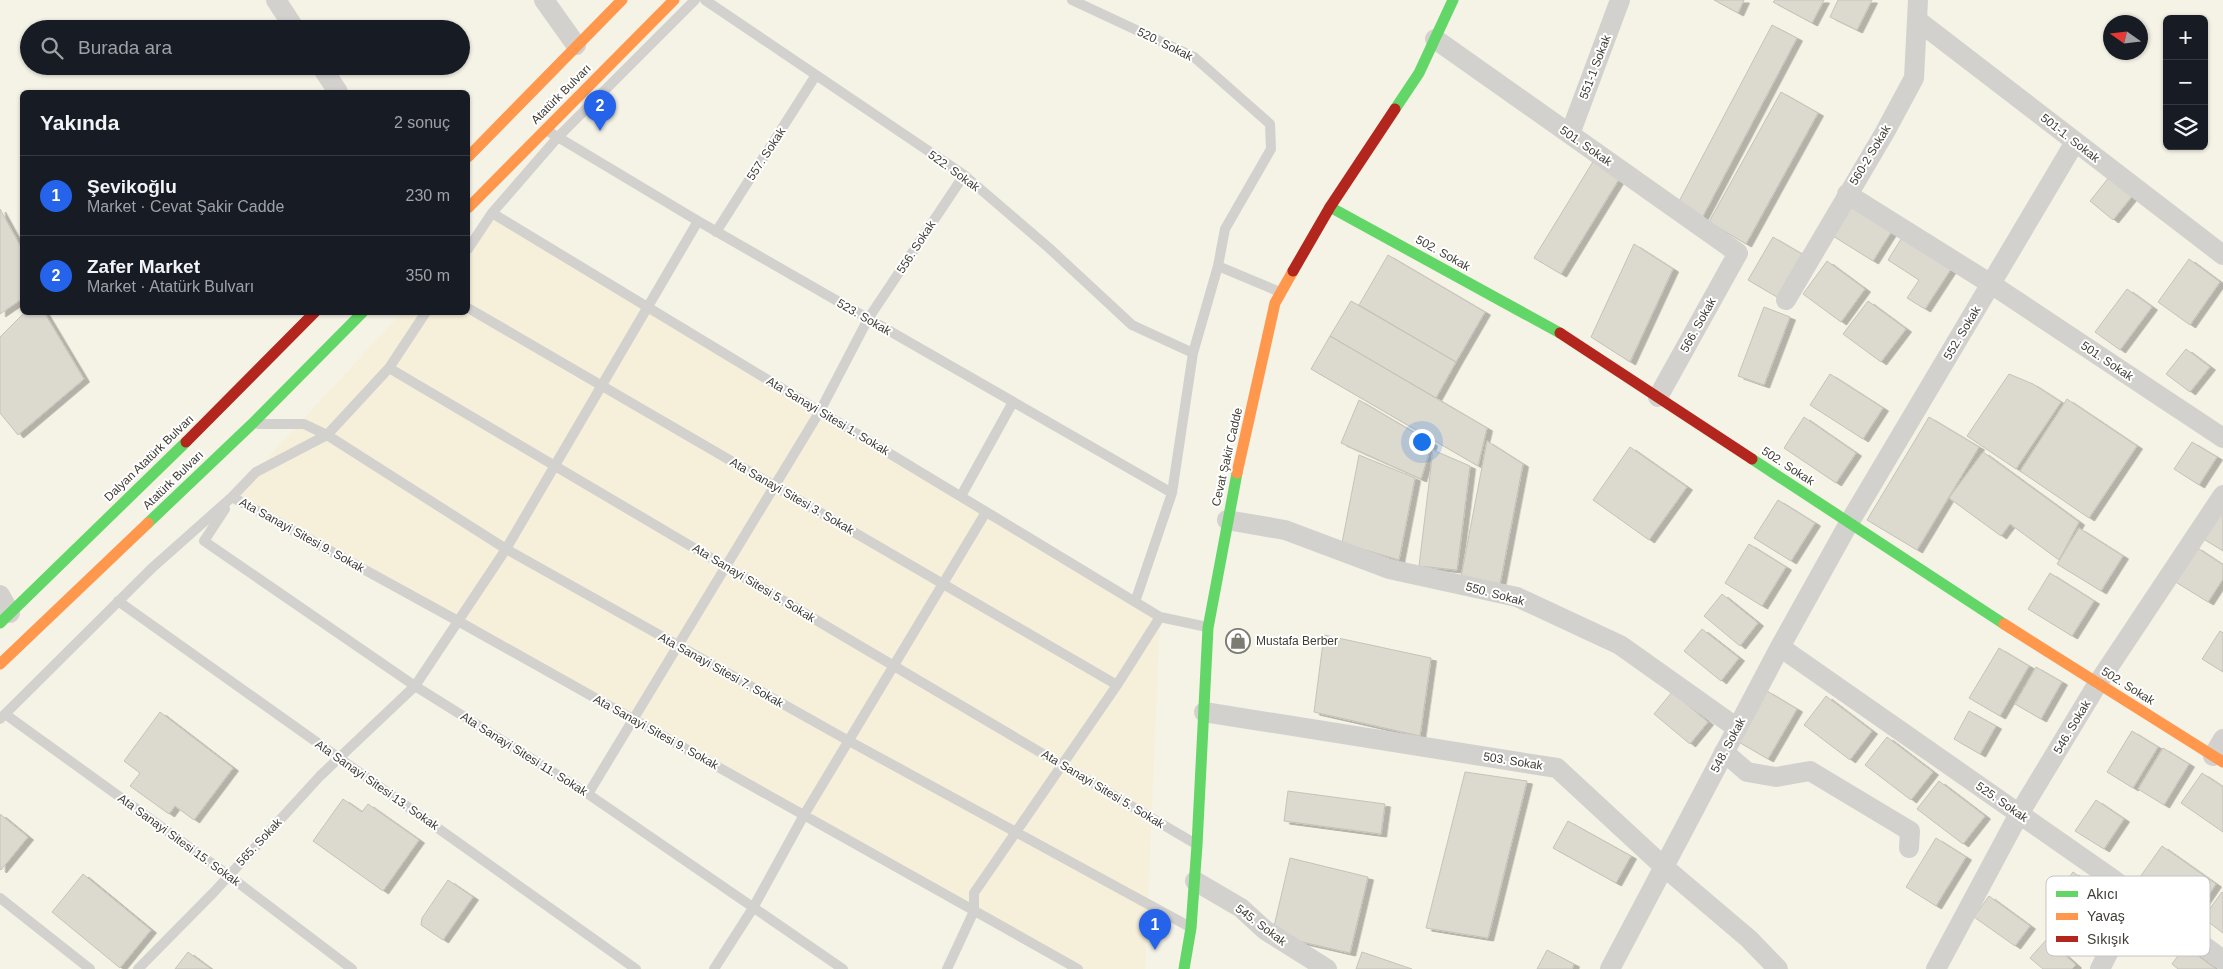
<!DOCTYPE html>
<html lang="tr">
<head>
<meta charset="utf-8">
<style>
	:root { --surface:#171b24; --page:#242831; --text:#f1f3f6; --muted:#9ea1a6; --line:#363941; --accent:#2563eb }
	body { margin:0; font-family:Helvetica,sans-serif; background:var(--page); color:var(--text) }
	.controls { position:absolute; right:15px; top:15px; display:grid; overflow:hidden; border-radius:8px; box-shadow:0 1px 4px #0004 }
	.controls button { width:45px; height:45px; display:grid; place-items:center; padding:0; border:0; border-bottom:1px solid var(--line); background:var(--surface); color:var(--text); font:25px sans-serif }
	.compass { position:absolute; left:2103px; top:15px; width:45px; height:45px; border-radius:50%; background:var(--surface); box-shadow:0 1px 4px #0004; rotate:284deg }
	.you { position:absolute; left:1421px; top:441px; width:18px; height:18px; margin:-12px; border:4px solid #fff; border-radius:50%; background:#1a73e8; box-shadow:0 0 0 8px #1a73e833 }
	.badge { display:grid; place-items:center; width:32px; height:32px; border-radius:50%; background:var(--accent); color:#fff; font-size:16px; font-weight:700 }
	.pin { position:absolute; translate:-50% -41px; filter:drop-shadow(0 1px 2px #0008) }
	.pin::after { content:''; position:absolute; top:26px; width:18px; height:15px; background:inherit; clip-path:polygon(0 0,100% 0,50% 100%) }
	.list { margin:0; padding:0; list-style:none }
	h2 { display:flex; justify-content:space-between; align-items:center; height:65px; margin:0; padding:0 20px; font-size:21px }
	h2 small { font-size:16px; font-weight:400; color:var(--muted) }
	.list li { display:grid; grid-template-columns:32px 1fr auto; gap:15px; align-items:center; box-sizing:border-box; height:80px; padding:0 20px; border-top:1px solid var(--line) }
	.list b { display:block; font-size:19px; white-space:nowrap }
	.list p { margin:0; font-size:16px; white-space:nowrap; color:var(--muted) }
	.list em { font-size:16px; font-style:normal; color:var(--muted) }
	.icon { flex:none; width:28px; height:28px; fill:none; stroke:currentColor; stroke-width:2; stroke-linecap:round; stroke-linejoin:round }
	.map { position:relative; flex:none; width:2223px; height:969px; overflow:hidden }
	.search { position:absolute; background:var(--surface); box-shadow:0 1px 4px #0004; left:20px; top:20px; width:450px; height:55px; display:flex; align-items:center; gap:12px; box-sizing:border-box; padding:0 18px; border-radius:28px; color:var(--muted); font-size:19px }
	.panel { position:absolute; background:var(--surface); box-shadow:0 1px 4px #0004; left:20px; top:90px; width:450px; height:225px; border-radius:8px }
	.map>svg:first-child { display:block }
	.built { fill:#f6f0da }
	.building { fill:#dcd9cf; stroke:#c5c3b9; filter:url(#shadow) }
	.lines { fill:none; stroke-linecap:round; stroke-linejoin:round }
	.lane { stroke:#d2d1ce; stroke-width:10 }
	.street { stroke:#d2d1ce; stroke-width:20 }
	.fast { stroke:#63d668; stroke-width:11 }
	.slow { stroke:#ff974d; stroke-width:11 }
	.jam { stroke:#b3261e; stroke-width:11 }
	.labels { text-anchor:middle; dominant-baseline:central; stroke-width:4; stroke-linejoin:round; paint-order:stroke }
	.street-label { font-size:12px; fill:#3e3c34; stroke:#fff }
	.poi-label { font-size:12px; fill:#3e3c34; stroke:#fff; text-anchor:start }
	.key { fill:#fff; stroke:#c5c4c2; stroke-width:1 }
	.key-label { font-size:14px; fill:#3e3c34 }
</style>
</head>
<body>
<div class="map">
<svg width="2223" height="969" viewBox="0 0 2223 969">
	<defs>
		<filter id="shadow"><feDropShadow dx="5.5" dy="3" stdDeviation="0" flood-color="#0004"/></filter>
	</defs>
	<rect width="100%" height="100%" fill="#f5f2e6"/>
	<path class="built" d="M492 213 1160 617 1145 969H1078L232 497 401 313 468 312V239Z"/>
	<path class="building" d="M1714 0H1744L1738 13Z
		M1775 0H1824L1812 23 1773 2Z
		M1838 0H1872L1857 30 1830 17Z
		M1772 25 1797 38 1702 218 1677 205Z
		M1781 92 1818 113 1746 244 1709 222Z
		M1594 160 1621 176 1561 274 1534 258Z
		M2110 176 2134 194 2113 220 2090 201Z
		M1855 201 1895 226 1873 261 1833 236Z
		M0 209 22 249V299L0 314Z
		M1906 231 1955 263 1925 309 1907 298 1919 280 1888 260Z
		M1773 237 1802 254 1777 297 1748 280Z
		M1634 244 1673 269 1630 362 1591 337Z
		M1388 255 1485 312 1456 362 1359 305Z
		M2189 259 2220 282 2190 325 2158 302Z
		M1827 261 1865 289 1841 322 1803 294Z
		M2127 289 2152 307 2120 350 2095 332Z
		M1351 301 1456 362 1436 398 1330 336Z
		M1868 301 1906 329 1881 362 1843 334Z
		M1764 307 1790 317 1764 385 1738 376Z
		M25 312H44L84 379 18 435 0 413V337Z
		M1330 336 1487 428 1478 466 1311 369Z
		M2186 349 2210 367 2190 392 2166 374Z
		M1830 374 1883 408 1863 439 1810 405Z
		M2009 374 2033 384 2061 402 2016 469 1967 436Z
		M2067 399 2137 446 2089 518 2020 471Z
		M1359 400 1432 443 1421 479 1341 443Z
		M1804 417 1856 453 1836 483 1784 448Z
		M1929 417 1979 447 1917 550 1867 520Z
		M1487 441 1523 464 1500 584 1461 577Z
		M2192 442 2217 457 2199 485 2174 469Z
		M1630 447 1687 487 1649 540 1593 500Z
		M1433 450 1470 466 1457 570 1419 566Z
		M1983 452 2079 522 2059 560 2010 524 2001 536 1949 498Z
		M1359 455 1415 478 1399 560 1342 543Z
		M1778 500 1815 523 1791 561 1754 538Z
		M2223 505V551L2202 538Z
		M2079 528 2123 556 2101 591 2057 564Z
		M1749 544 1786 567 1762 606 1725 583Z
		M2196 547 2223 565V579L2208 602 2174 581Z
		M2050 573 2094 601 2072 636 2028 609Z
		M1722 594 1758 623 1740 646 1704 616Z
		M1702 629 1739 658 1721 681 1684 651Z
		M2220 631 2223 633V672L2202 659Z
		M1324 635 1431 658 1420 736 1314 712Z
		M1999 648 2029 666 2000 716 1969 698Z
		M2036 667 2062 682 2041 719 2015 704Z
		M1767 691 1797 709 1768 759 1737 741Z
		M1672 692 1708 722 1690 744 1654 714Z
		M1826 696 1872 731 1850 760 1804 725Z
		M1969 711 1996 726 1980 754 1954 739Z
		M160 712 233 768 194 820 175 806 169 814 130 786 140 773 124 761Z
		M2132 731 2158 747 2133 788 2107 772Z
		M1887 737 1933 772 1911 800 1865 765Z
		M2163 748 2189 764 2164 805 2138 789Z
		M1465 772 1527 781 1488 938 1426 928Z
		M2202 773 2223 787V832L2181 803Z
		M1939 781 1985 816 1963 844 1917 809Z
		M1288 791 1385 804 1381 834 1284 821Z
		M343 799 362 812 368 804 419 840 383 891 313 841Z
		M2096 800 2124 819 2104 849 2075 831Z
		M0 814 28 837 1 870 0 869Z
		M1568 821 1631 856 1616 883 1553 848Z
		M1936 838 1966 857 1936 906 1906 887Z
		M2162 846 2216 884 2195 915 2140 877Z
		M1290 858 1368 877 1350 953 1272 935Z
		M2073 872 2107 896 2094 915 2060 890Z
		M83 874 151 930 120 968 52 912Z
		M448 880 473 897 443 940 421 925 422 918Z
		M2222 892 2223 893V933L2203 918Z
		M1989 896 2030 926 2015 946 1974 917Z
		M2047 939 2076 965 2072 969H2043L2030 958Z
		M2185 946 2216 969H2178L2172 964Z
		M1547 950 1574 964 1572 969H1537Z
		M188 952 211 969H175Z
		M1362 952 1412 969H1356Z"/>
	<g class="lines">
		<path class="lane" d="M705 0 964 175 1049 248 1132 325 1193 353
			M1072 0 1194 57 1270 124 1271 149 1225 229 1218 266
			M546 130 698 221 1172 493
			M492 213 558 137 695 0
			M716 232 816 75
			M468 249 492 213 1160 617 1207 627
			M468 308 1117 685
			M389 368 426 312
			M258 424H304L327 435 506 549 849 741 1190 927
			M961 496 1013 402
			M232 497 458 621 1078 969
			M225 509 204 541 415 686 588 794 843 969
			M118 601 636 969
			M1135 602 1172 493 1193 353 1218 266 1280 292
			M5 714 228 875 352 969
			M0 719 152 568 232 497 256 472 327 435 389 368 1194 843
			M588 794 820 411 868 319 964 175
			M0 898 90 969
			M138 969 214 892 320 776 415 686 506 549 698 221
			M714 969 753 908 804 815 986 512
			M947 969 974 911V893L1117 685 1160 617"/>
		<path class="street" d="M276 0 295 29
			M544 0 576 45
			M1917 20 2223 255
			M1435 39 1738 253 1658 397
			M321 66 338 92
			M1570 134 1620 0
			M1847 194 1991 284 2223 438
			M1786 300 1885 132 1914 78 1918 0
			M1227 520 1285 530 1389 569 1517 597 1620 645 1737 728
			M0 595 10 613
			M1780 647 2114 880 2223 960
			M1204 712 1557 768 1663 866 1749 939 1778 969
			M1724 752 1747 772 1776 777 1810 771 1910 831 1909 848
			M2213 756 2223 739
			M1195 881 1241 908 1265 930 1327 969
			M1610 969 1780 647 1849 523 2075 142
			M1936 969 2019 814 2098 683 2223 495
			M2100 969 2137 896"/>
		<path class="fast" d="M1395 109 1419 73 1453 0
			M1330 207 1560 333
			M1752 459 2004 624
			M148 523 252 424 363 312
			M0 623 186 442
			M1184 969 1191 928 1197 845 1208 628 1237 473"/>
		<path class="slow" d="M468 157 622 0
			M468 208 674 0
			M1237 473 1275 303 1293 271
			M2004 624 2223 762
			M0 664 148 523"/>
		<path class="jam" d="M1293 271 1330 207 1395 109
			M1560 333 1752 459
			M186 442 315 312"/>
	</g>
	<defs>
		<symbol id="shop-ring" viewBox="-11 -11 22 22"><circle r="9.5" fill="#fff" stroke="#7e7c72" stroke-width="1.5"/><path d="M-5-2.5h2.3a2.7 3.5 0 0 1 5.4 0H5L5.5 6h-11ZM-1.5-2.5h3a1.5 2.3 0 0 0-3 0Z" fill="#7e7c72"/></symbol>
	</defs>
	<g fill-rule="evenodd">
		<use href="#shop-ring" x="1224" y="627" width="28" height="28"/>
	</g>
	<g class="labels">
		<g class="street-label">
			<text transform="translate(1165 44) rotate(26)">520. Sokak</text>
			<text transform="translate(1595 67) rotate(-69)">551-1 Sokak</text>
			<text transform="translate(561 94) rotate(-45)">Atatürk Bulvarı</text>
			<text transform="translate(2070 138) rotate(38)">501-1. Sokak</text>
			<text transform="translate(1586 146) rotate(35)">501. Sokak</text>
			<text transform="translate(766 154) rotate(-57)">557. Sokak</text>
			<text transform="translate(1870 155) rotate(-59)">560-2 Sokak</text>
			<text transform="translate(954 171) rotate(36)">522. Sokak</text>
			<text transform="translate(916 247) rotate(-57)">556. Sokak</text>
			<text transform="translate(1443 253) rotate(29)">502. Sokak</text>
			<text transform="translate(864 317) rotate(30)">523. Sokak</text>
			<text transform="translate(1698 325) rotate(-61)">566. Sokak</text>
			<text transform="translate(1962 333) rotate(-59)">552. Sokak</text>
			<text transform="translate(2107 361) rotate(34)">501. Sokak</text>
			<text transform="translate(828 416) rotate(31)">Ata Sanayi Sitesi 1. Sokak</text>
			<text transform="translate(1227 457) rotate(-77)">Cevat Şakir Cadde</text>
			<text transform="translate(149 458) rotate(-44)">Dalyan Atatürk Bulvarı</text>
			<text transform="translate(1788 466) rotate(33)">502. Sokak</text>
			<text transform="translate(173 480) rotate(-44)">Atatürk Bulvarı</text>
			<text transform="translate(792 496) rotate(30)">Ata Sanayi Sitesi 3. Sokak</text>
			<text transform="translate(302 535) rotate(29)">Ata Sanayi Sitesi 9. Sokak</text>
			<text transform="translate(754 583) rotate(31)">Ata Sanayi Sitesi 5. Sokak</text>
			<text transform="translate(1495 594) rotate(15)">550. Sokak</text>
			<text transform="translate(721 670) rotate(29)">Ata Sanayi Sitesi 7. Sokak</text>
			<text transform="translate(2128 686) rotate(32)">502. Sokak</text>
			<text transform="translate(2072 727) rotate(-59)">546. Sokak</text>
			<text transform="translate(656 732) rotate(29)">Ata Sanayi Sitesi 9. Sokak</text>
			<text transform="translate(1728 745) rotate(-62)">548. Sokak</text>
			<text transform="translate(524 754) rotate(32)">Ata Sanayi Sitesi 11. Sokak</text>
			<text transform="translate(1513 761) rotate(9)">503. Sokak</text>
			<text transform="translate(377 785) rotate(35)">Ata Sanayi Sitesi 13. Sokak</text>
			<text transform="translate(1103 789) rotate(31)">Ata Sanayi Sitesi 5. Sokak</text>
			<text transform="translate(2002 802) rotate(35)">525. Sokak</text>
			<text transform="translate(179 840) rotate(36)">Ata Sanayi Sitesi 15. Sokak</text>
			<text transform="translate(259 842) rotate(-47)">565. Sokak</text>
			<text transform="translate(1261 925) rotate(37)">545. Sokak</text>
		</g>
		<g class="poi-label">
			<text x="1256" y="641">Mustafa Berber</text>
		</g>
	</g>
	<rect x="2046" y="876" width="164" height="80" rx="8" class="key"/>
	<rect x="2056" y="891" width="22" height="6" fill="#63d668"/>
	<rect x="2056" y="913" width="22" height="7" fill="#ff974d"/>
	<rect x="2056" y="936" width="22" height="6" fill="#b3261e"/>
	<g class="key-label">
		<text x="2087" y="899">Akıcı</text>
		<text x="2087" y="921">Yavaş</text>
		<text x="2087" y="944">Sıkışık</text>
	</g>
</svg>
<div class="controls">
<button>+</button>
<button>−</button>
<button><svg class="icon" aria-label="layers" viewBox="0 0 24 24"><path d="M12 4l9 5-9 5-9-5zM3 14l9 5 9-5"/></svg></button>
</div>
<svg class="compass" viewBox="-18 -18 36 36"><path d="M0-13l5 13h-10z" fill="#e53935"/><path d="M0 13l5-13h-10z" fill="#9ea1a6"/></svg>
<div class="you"></div>
<div class="pin badge" style="left:1155px;top:950px">1</div>
<div class="pin badge" style="left:600px;top:131px">2</div>
<div class="search"><svg class="icon" aria-label="search" viewBox="0 0 24 24"><circle cx="10" cy="10" r="6"/><path d="M15 15l6 6"/></svg>Burada ara</div>
<section class="panel">
<h2>Yakında<small>2 sonuç</small></h2>
<ul class="list">
<li><span class="badge">1</span><div><b>Şevikoğlu</b><p>Market · Cevat Şakir Cadde</p></div><em>230 m</em></li>
<li><span class="badge">2</span><div><b>Zafer Market</b><p>Market · Atatürk Bulvarı</p></div><em>350 m</em></li>
</ul>
</section>
</div>
</body>
</html>
